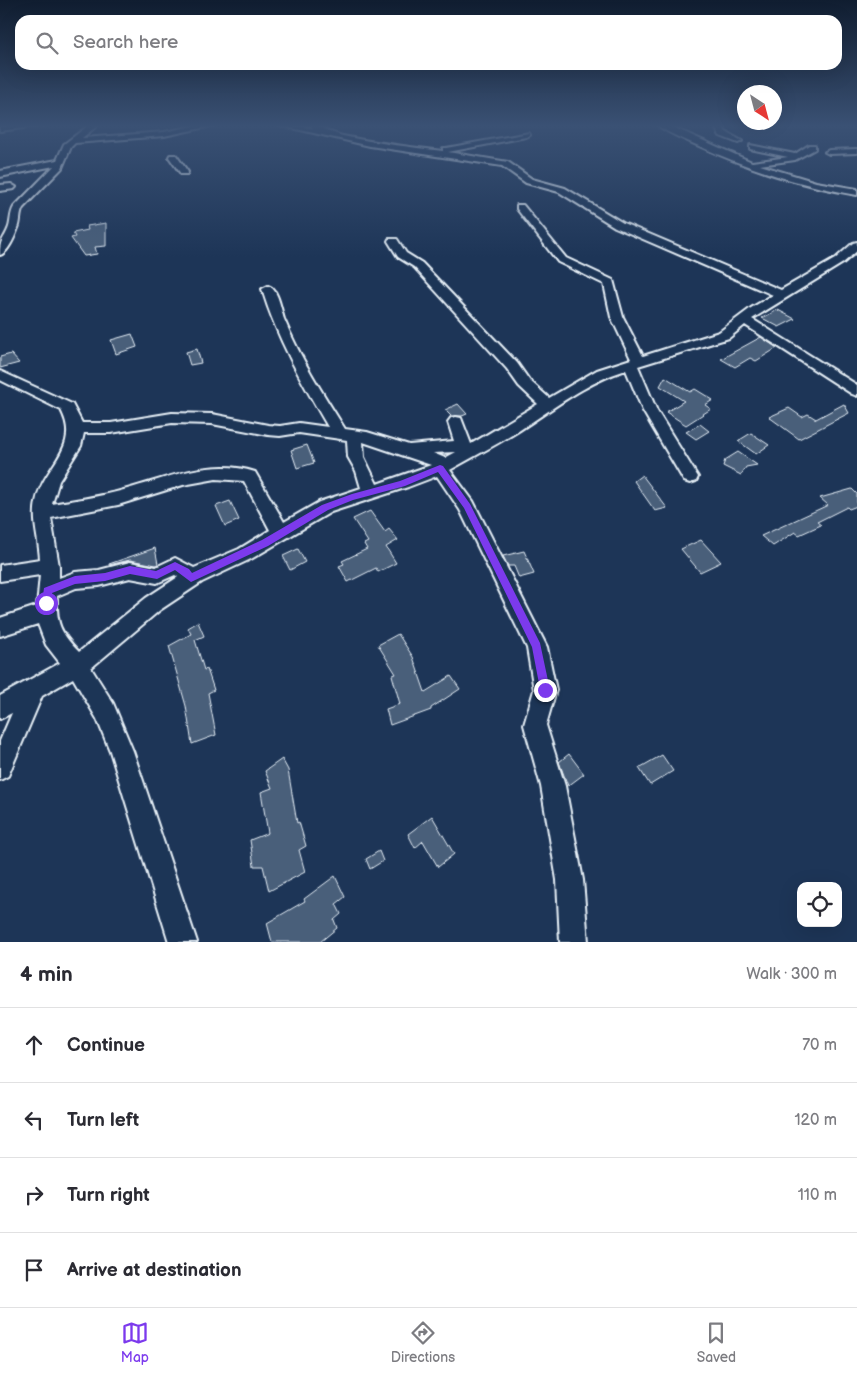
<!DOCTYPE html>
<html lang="en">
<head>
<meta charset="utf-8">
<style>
	:root { --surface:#fff; --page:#f7f7f7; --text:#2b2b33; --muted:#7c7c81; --line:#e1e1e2; --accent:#7c3aed }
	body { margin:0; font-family:"Balsamiq Sans",sans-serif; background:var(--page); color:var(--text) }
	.controls { position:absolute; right:15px; bottom:15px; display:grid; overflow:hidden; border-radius:10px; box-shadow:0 5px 20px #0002 }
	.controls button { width:45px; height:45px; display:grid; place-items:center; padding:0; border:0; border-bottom:1px solid var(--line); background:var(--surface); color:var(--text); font:25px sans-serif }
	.compass { position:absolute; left:737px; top:85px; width:45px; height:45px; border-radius:50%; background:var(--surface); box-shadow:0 5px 20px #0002; rotate:144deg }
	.stop { position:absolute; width:15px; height:15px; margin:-11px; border:4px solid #7c3aed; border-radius:50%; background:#fff }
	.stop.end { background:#7c3aed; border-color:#fff; box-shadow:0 1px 5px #0008 }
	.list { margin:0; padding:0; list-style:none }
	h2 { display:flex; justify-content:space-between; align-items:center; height:65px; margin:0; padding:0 20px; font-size:21px }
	h2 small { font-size:16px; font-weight:400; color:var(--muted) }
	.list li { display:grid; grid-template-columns:32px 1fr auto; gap:15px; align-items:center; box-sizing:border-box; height:75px; padding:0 20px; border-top:1px solid var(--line) }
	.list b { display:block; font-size:19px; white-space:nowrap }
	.list em { font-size:16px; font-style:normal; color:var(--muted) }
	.icon { flex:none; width:28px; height:28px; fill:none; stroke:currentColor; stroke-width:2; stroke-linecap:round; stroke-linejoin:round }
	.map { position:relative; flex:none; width:857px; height:942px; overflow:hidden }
	.search { position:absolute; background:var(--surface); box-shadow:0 5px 20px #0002; left:15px; right:15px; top:15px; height:55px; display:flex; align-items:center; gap:12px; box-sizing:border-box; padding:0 18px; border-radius:15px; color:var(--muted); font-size:19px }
	.sheet { height:365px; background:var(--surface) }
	nav { display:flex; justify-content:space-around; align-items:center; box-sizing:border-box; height:70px; border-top:1px solid var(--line); background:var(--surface); font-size:14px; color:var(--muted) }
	nav a { display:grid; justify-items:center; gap:2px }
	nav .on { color:var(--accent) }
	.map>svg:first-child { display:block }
	.building { fill:#495e7a; stroke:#e8f1f8 }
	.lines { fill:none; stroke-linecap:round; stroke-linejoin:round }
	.street-casing { stroke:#e8f1f8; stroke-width:4 }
	.street { fill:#1d3557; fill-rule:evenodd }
	.route { fill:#7c3aed }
</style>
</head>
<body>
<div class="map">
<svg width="857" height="942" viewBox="0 0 857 942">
	<rect width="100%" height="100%" fill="#1d3557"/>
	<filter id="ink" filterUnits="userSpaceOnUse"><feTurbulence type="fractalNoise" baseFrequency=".02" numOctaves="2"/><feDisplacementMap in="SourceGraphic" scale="10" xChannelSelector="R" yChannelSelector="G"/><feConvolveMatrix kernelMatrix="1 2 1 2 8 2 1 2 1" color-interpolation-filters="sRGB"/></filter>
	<g filter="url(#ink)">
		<path class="building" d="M106 223V246L95 247 97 254 84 256 71 238 75 237 73 233 88 230 87 226Z
			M778 310 795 319 779 327 762 318Z
			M132 334 137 347 116 354 111 340Z
			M761 337 777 348 756 361 750 358 735 367 721 359Z
			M197 349 201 363 190 365 186 352Z
			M11 354 19 363 0 368V357Z
			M665 377 690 392 695 389 713 400 705 405 711 409 686 425 666 412 684 401 660 386Z
			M458 404 467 414 462 416H451L445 410Z
			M844 404 849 413 799 439 769 417 789 408 802 417 808 414 816 419Z
			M700 424 709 431 696 439 686 432Z
			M751 433 769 445 756 454 738 441Z
			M307 445 314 463 297 468 291 450Z
			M738 452 757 465 746 467 741 475 723 466 725 460Z
			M642 475 667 508 655 511 634 481Z
			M852 489 857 494V506L849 509 847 507 817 522 821 525 799 535 795 532 773 546 761 536 828 505 820 498Z
			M230 501 239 520 225 526 216 506Z
			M370 511 385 532 389 529 398 540 386 547 396 563 378 572 376 568 348 582 339 566 344 564 342 561 367 549 364 544 368 542 353 519Z
			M701 540 721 562 700 572 681 549Z
			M155 548 158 564 156 565 130 560 109 565V564Z
			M298 549 305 562 290 570 283 556Z
			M524 551 534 574 519 578 514 566H508L503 556Z
			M198 622 204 636 195 640 204 670 207 669 214 690 208 693 216 735 192 744 186 706 169 646 191 634 188 628Z
			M398 634 413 657 425 692 451 676 460 689 431 708V710L390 725 386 709 400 704 392 675 396 674 378 645Z
			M569 754 584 774 568 786 559 762Z
			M662 755 673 771 650 785 639 768Z
			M282 759 288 770 297 823 299 822 306 846 299 850 305 872 269 891 263 866H254L250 840 268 833 261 792 272 788 265 771Z
			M432 816 454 854 438 867 423 841 415 848 408 834Z
			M379 851 383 861 370 869 366 859Z
			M335 876 345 897 336 904 341 914 334 920 337 928 320 942H272L267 923 305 901 304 899Z"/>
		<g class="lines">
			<defs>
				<path id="street" d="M15 125H45L0 131V127Z
					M89 125H98L82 138 164 132 198 125H216L164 136 75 143 71 147 62 168 23 208C19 215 21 222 18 228 15 236 8 253 0 255 0 238 4 241 9 227 11 220 10 214 14 207L54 166 0 177V171L57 160 64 144Z
					M279 125 313 128 310 125C322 125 330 133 343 136 376 143 409 147 443 151V148H446L529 133 530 135 526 137 448 152 508 162 532 179 565 188 623 223 781 290 835 259 853 243 857 242V251L843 263 752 319 857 385V396L852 394 745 325 729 338 638 366 657 411 698 477 696 481 690 483 684 481 643 411 626 370C587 382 554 408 520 430 498 444 473 457 450 470L473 501 547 647 556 690 546 725 565 786 583 880 588 942H560L557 880 541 786 524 725 534 690 527 648 460 510 437 476 408 487 331 512 251 559 202 582 160 610 91 668 113 703 133 751 197 942H169L110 751 97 719 73 678 42 696 8 776 0 780V741L12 713 0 719V696L60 663 46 645 38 624 0 636V618L37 606 40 575 0 581V565L40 559C39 539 32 522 36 502 43 465 82 449 61 410L0 380V371L72 404 82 423H111L172 413 212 414 268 425 280 426 299 423 328 427C302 382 277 339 262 289L268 286C278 288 281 310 284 319 300 358 323 394 345 429L367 432 409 445 454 441 448 422 451 418 456 417 461 418 471 444 538 404 519 386 507 369 414 267 398 257 388 241 389 239H397L406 253 422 263 517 363 529 380 549 398 597 370 631 359 611 317 604 284 558 262 517 209V205H523L566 258 613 280 623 317 643 356 719 332 751 308 773 295 615 227 559 192 526 183 502 166 370 146ZM172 423 212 424 268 435 280 436 299 433 347 440 348 457 356 471 361 488 319 502 284 522 255 472C209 457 164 480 120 491 98 497 75 500 52 504L59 481 81 446 84 433H111ZM363 442 431 465 377 484 364 457ZM456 452 445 458 433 453ZM216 479 244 481 270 530 239 549 194 568 175 558 156 567 130 562 99 570 75 572 59 578V566L51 518 118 505 183 485ZM175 575 178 577 146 598 79 652C60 632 56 624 57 596L76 588 99 586 130 578 157 583Z
					M657 125H668L752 162 788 157 750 149V145L795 154 809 145H815V149L795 160 760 165 816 182 857 189V195C799 185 752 170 699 146 686 140 669 134 657 125Z
					M716 125H728L723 128 726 132 742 141 738 143 720 136 715 127Z
					M857 149V153L829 154 825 152 829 150Z
					M170 155H176L188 172 187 174H181L169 157Z
					M11 184 16 187 14 189 0 191V185Z"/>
			</defs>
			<use href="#street" class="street-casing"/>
			<use href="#street" class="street"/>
		</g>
	</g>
	<linearGradient id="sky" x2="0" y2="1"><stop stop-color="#101d30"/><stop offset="0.49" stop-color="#3a5174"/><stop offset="1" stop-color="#3a5174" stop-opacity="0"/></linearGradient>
	<rect width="857" height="257" fill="url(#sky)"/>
	<path class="route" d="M440 465 443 466 470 504 540 643 550 690 549 694 545 695 541 694 532 647 464 508 438 472 405 486 353 500 328 510 268 546 191 582 175 570 157 579 130 574 105 581 75 584 52 593 50 606 46 608 42 603 44 588 75 576 105 573 130 566 156 571 175 562 189 569 192 573 262 540 322 505 352 494 400 481Z"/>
</svg>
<div class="controls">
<button><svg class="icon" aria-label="locate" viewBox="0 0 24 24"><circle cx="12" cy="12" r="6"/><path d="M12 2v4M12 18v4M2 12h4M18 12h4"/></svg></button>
</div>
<svg class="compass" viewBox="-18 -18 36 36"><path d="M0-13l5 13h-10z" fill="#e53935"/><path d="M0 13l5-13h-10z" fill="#7c7c81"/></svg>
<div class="stop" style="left:46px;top:603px"></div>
<div class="stop end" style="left:545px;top:690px"></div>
<div class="search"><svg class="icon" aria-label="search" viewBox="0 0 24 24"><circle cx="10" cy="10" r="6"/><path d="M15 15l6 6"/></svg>Search here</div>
</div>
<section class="sheet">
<h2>4 min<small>Walk · 300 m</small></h2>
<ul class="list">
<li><svg class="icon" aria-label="ahead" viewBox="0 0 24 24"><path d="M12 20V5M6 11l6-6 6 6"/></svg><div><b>Continue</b></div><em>70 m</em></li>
<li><svg class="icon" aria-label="left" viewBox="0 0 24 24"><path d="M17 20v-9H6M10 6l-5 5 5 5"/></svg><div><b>Turn left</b></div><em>120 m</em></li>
<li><svg class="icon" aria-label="right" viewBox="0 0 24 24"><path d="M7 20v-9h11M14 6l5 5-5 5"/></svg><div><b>Turn right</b></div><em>110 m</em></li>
<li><svg class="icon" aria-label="arrive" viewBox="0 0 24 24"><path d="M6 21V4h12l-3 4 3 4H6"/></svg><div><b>Arrive at destination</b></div></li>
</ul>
</section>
<nav>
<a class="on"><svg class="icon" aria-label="map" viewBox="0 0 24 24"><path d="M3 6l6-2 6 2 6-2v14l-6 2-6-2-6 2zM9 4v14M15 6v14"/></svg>Map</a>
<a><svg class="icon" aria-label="directions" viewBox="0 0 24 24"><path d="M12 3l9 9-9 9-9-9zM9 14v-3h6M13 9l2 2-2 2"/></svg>Directions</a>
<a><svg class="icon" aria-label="saved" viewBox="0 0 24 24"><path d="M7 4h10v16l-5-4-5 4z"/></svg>Saved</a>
</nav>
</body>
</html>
